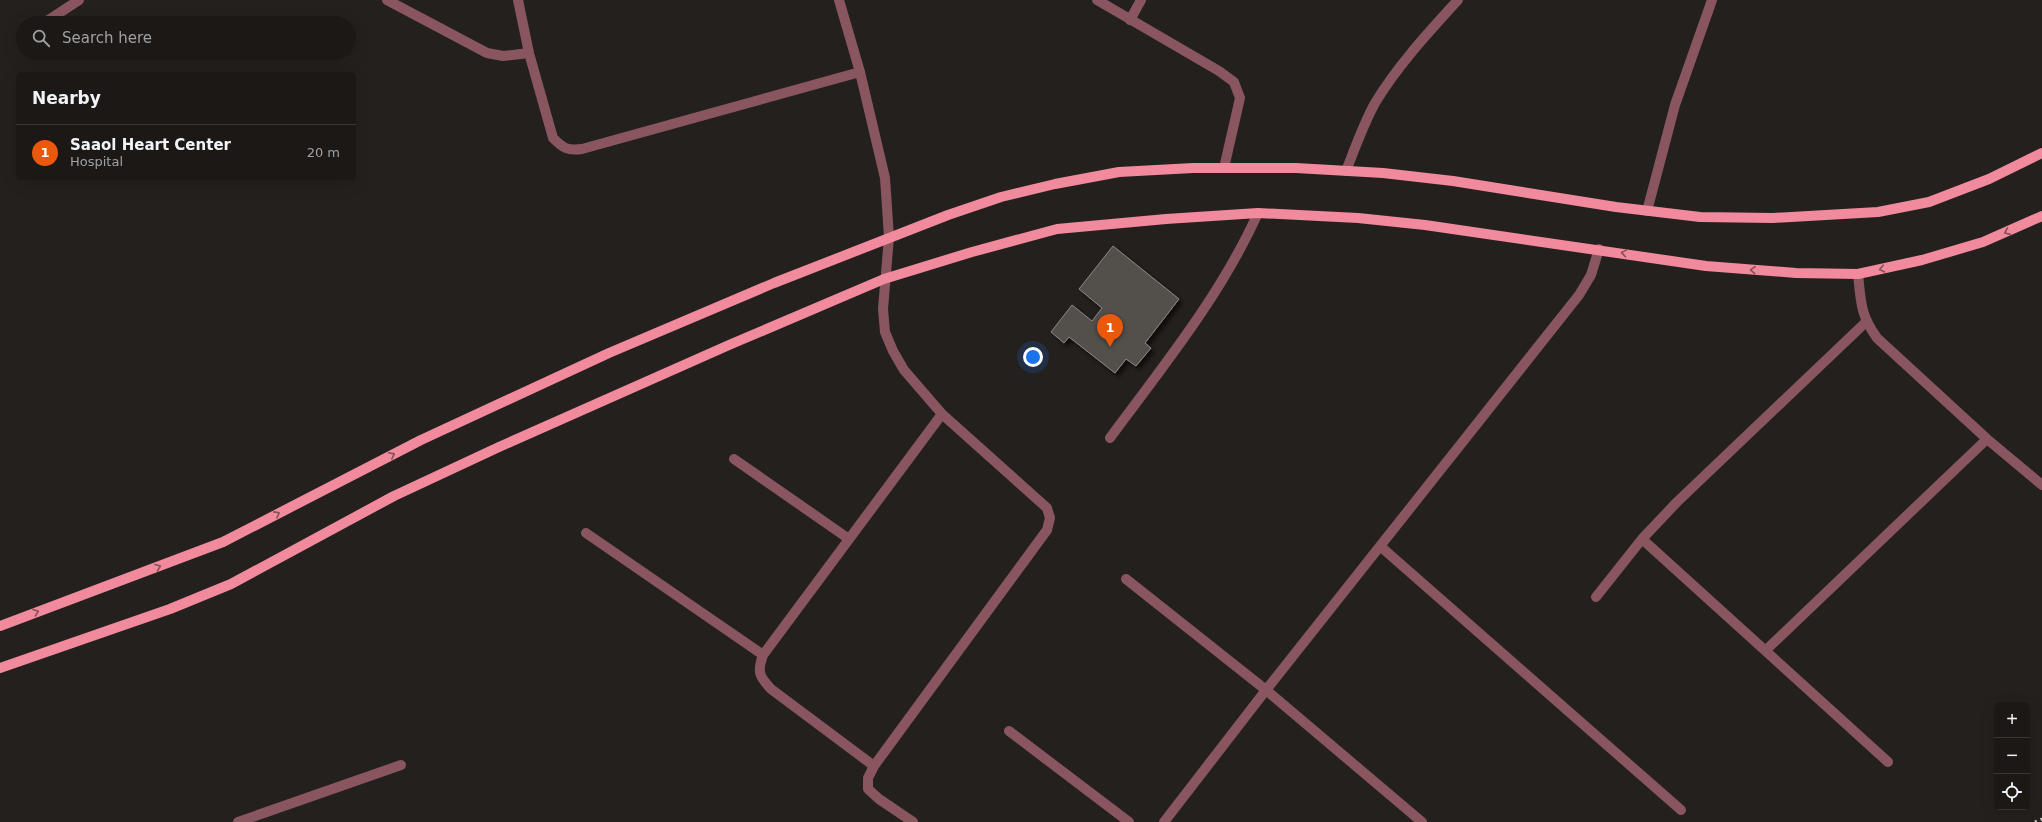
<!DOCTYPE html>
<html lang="en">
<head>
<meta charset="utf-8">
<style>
	:root { --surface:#1b1816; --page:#282523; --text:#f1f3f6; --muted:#a0a0a1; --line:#393735; --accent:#ea580c }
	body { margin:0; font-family:"DejaVu Sans",sans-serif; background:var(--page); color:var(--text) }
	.controls { position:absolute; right:12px; bottom:12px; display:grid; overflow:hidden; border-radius:6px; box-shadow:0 4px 16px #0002 }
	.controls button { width:36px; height:36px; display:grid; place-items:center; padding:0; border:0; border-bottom:1px solid var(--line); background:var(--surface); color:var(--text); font:20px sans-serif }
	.you { position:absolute; left:1033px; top:357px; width:14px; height:14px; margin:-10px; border:3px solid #fff; border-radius:50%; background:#1a73e8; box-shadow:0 0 0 6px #1a73e833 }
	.badge { display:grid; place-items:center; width:26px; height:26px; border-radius:50%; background:var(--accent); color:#fff; font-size:13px; font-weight:700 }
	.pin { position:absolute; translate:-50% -33px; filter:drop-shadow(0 1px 2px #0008) }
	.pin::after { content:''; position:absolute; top:21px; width:14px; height:12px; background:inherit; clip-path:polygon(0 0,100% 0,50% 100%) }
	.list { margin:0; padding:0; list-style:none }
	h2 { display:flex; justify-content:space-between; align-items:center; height:52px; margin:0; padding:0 16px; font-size:17px }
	h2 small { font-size:13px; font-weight:400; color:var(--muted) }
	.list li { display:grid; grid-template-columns:26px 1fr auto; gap:12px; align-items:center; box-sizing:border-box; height:56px; padding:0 16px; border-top:1px solid var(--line) }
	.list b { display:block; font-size:15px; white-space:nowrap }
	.list p { margin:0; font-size:13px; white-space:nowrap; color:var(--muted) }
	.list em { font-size:13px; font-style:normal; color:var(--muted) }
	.icon { flex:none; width:22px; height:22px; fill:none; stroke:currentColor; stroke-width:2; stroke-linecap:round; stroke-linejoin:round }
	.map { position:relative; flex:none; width:2042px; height:822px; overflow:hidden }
	.search { position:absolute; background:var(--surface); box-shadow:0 4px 16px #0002; left:16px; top:16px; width:340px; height:44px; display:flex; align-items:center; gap:10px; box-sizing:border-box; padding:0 14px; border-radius:22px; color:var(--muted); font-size:15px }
	.panel { position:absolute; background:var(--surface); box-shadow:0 4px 16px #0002; left:16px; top:72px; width:340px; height:108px; border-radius:6px }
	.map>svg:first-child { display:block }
	.building { fill:#534f4b; stroke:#8d8884; filter:url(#shadow) }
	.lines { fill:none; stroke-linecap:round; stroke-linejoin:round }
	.minor { stroke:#89565f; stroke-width:10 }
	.major { stroke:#f28a9d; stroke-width:10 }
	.rail { stroke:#cccac7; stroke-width:3; stroke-dasharray:2 4; stroke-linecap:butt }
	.oneway { stroke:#865058 }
</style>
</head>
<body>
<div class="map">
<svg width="2042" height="822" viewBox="0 0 2042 822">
	<defs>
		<filter id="shadow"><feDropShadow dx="3.5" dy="3.5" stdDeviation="2" flood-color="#0009"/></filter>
	</defs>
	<rect width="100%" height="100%" fill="#24201d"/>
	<path class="building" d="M1113 246 1179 299 1145 343 1151 348 1136 366 1126 359 1115 373 1069 337 1064 343 1051 332 1072 305 1092 321 1102 308 1079 289Z"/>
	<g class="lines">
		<path class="minor" d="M387 0 487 53 503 56 529 53
			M518 0 529 53 553 138C563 148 567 151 582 149L860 72
			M839 0 860 72 885 178 889 237 883 309 885 332 893 351 904 370 942 414 1047 508 1050 518 1047 530 874 766 868 778V789L879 799 913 822
			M1097 0 1219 71 1234 82 1240 98 1224 168
			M1130 20 1141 0
			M44 23 79 0
			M1346 171C1355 148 1363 125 1375 103 1398 65 1428 33 1458 0
			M1647 211 1675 105 1712 0
			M1858 274C1861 302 1860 314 1877 338L1987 439 2042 485
			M1110 438C1164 365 1221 295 1258 213
			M734 459 849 539
			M586 533 763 655
			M1642 539 1888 762
			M1380 546 1681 810
			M1126 579 1266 690 1422 822
			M1596 597 1642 539 1677 502 1866 322
			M1766 650 1987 439
			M1009 731 1129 822
			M874 766 771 689C759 676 757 672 763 655L942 414
			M238 822 401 765
			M1164 822 1266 690 1579 295 1591 275 1599 249"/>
		<path class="major" d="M0 626 223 542 421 440 609 353 774 283 948 215 1001 197 1055 184 1119 172 1193 168H1296L1383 173 1453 181 1616 207 1700 217 1773 218 1878 212 1929 202 1989 179 2042 153
			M0 668 170 609 231 584 394 496 499 447 729 345 884 279 972 252 1057 229 1166 219 1258 213 1358 218 1425 225 1706 266 1796 273 1858 274 1922 260 1983 242 2042 216"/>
		<path class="rail" d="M2035 822 2042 819"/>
	</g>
	<defs><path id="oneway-chevron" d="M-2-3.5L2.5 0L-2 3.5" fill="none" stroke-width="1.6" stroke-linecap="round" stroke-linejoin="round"/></defs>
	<g class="oneway">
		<use href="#oneway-chevron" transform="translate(2007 232) rotate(156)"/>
		<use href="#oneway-chevron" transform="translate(1624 253) rotate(-171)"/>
		<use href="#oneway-chevron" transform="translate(1882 269) rotate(168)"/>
		<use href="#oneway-chevron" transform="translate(1753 270) rotate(-176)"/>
		<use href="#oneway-chevron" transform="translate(392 455) rotate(-27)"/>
		<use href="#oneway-chevron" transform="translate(277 514) rotate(-28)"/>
		<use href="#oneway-chevron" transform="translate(158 567) rotate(-21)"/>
		<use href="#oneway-chevron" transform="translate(36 612) rotate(-20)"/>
	</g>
</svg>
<div class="controls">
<button>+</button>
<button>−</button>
<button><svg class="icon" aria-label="locate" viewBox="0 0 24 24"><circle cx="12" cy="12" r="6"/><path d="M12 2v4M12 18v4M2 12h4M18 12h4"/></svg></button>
</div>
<div class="you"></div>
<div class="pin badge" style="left:1110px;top:347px">1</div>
<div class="search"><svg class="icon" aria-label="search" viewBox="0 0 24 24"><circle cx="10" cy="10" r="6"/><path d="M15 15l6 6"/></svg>Search here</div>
<section class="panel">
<h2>Nearby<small></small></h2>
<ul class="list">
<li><span class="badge">1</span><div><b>Saaol Heart Center</b><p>Hospital</p></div><em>20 m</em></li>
</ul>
</section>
</div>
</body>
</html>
